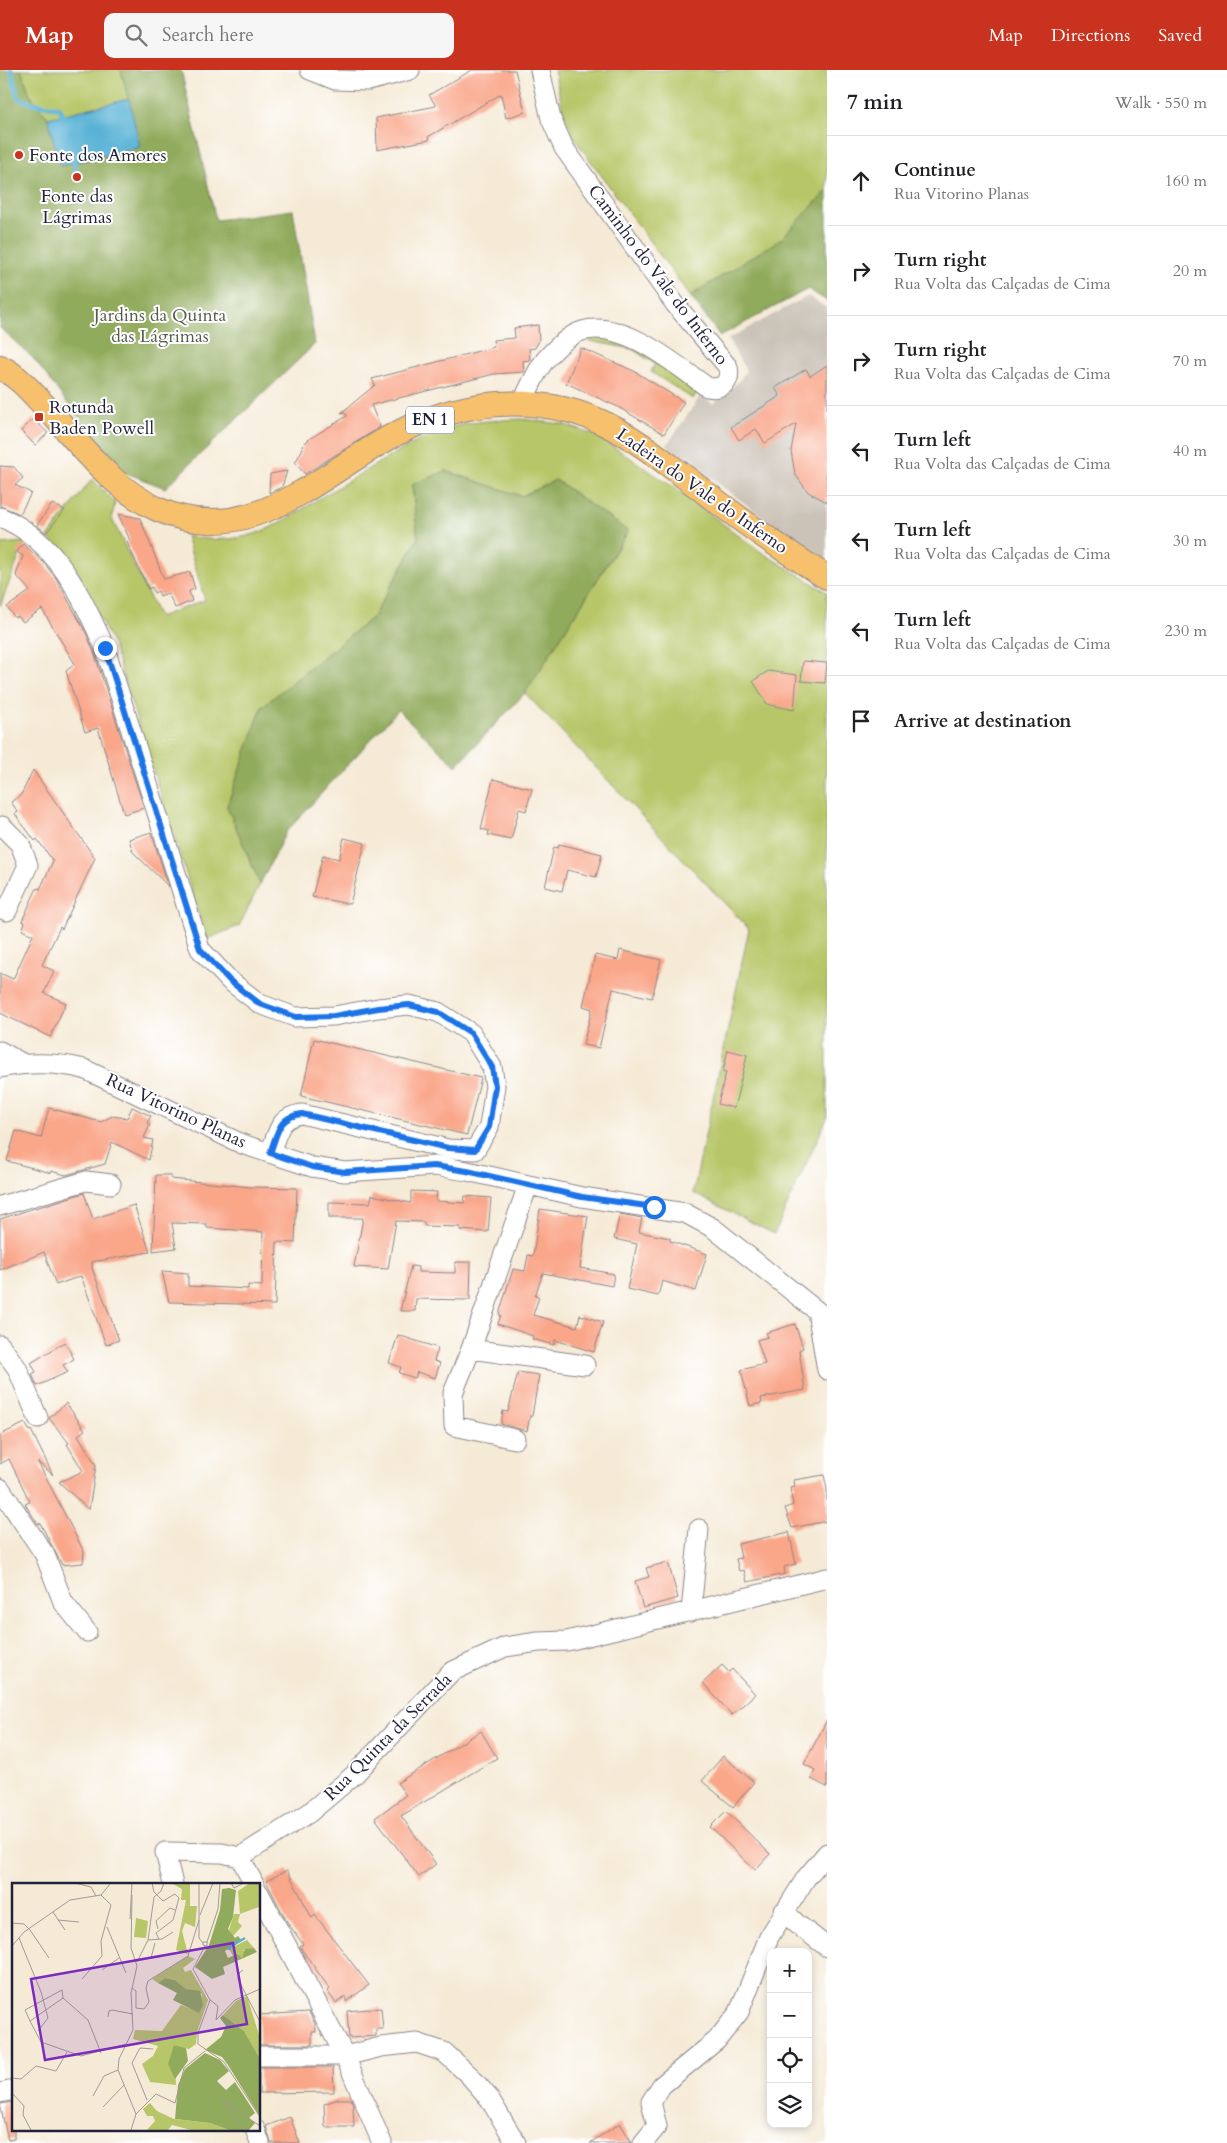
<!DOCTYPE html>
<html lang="en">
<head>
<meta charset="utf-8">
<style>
	:root { --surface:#fff; --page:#f6f6f6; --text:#202124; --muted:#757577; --line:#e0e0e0; --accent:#c8321e }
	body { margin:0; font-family:Cardo,serif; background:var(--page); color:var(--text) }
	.controls { position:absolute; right:15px; bottom:15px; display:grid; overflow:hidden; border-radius:10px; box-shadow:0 2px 8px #0003 }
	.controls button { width:45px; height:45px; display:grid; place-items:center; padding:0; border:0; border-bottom:1px solid var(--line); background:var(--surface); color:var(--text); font:25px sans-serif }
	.stop { position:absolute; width:15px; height:15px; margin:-11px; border:4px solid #1a73e8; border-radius:50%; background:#fff }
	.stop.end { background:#1a73e8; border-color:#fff; box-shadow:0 1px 5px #0008 }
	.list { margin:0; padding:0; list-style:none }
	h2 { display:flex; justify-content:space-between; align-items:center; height:65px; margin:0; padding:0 20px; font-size:21px }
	h2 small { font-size:16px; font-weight:400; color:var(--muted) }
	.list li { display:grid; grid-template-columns:32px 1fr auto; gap:15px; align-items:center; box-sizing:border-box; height:90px; padding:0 20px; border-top:1px solid var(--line) }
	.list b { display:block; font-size:19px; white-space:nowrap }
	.list p { margin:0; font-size:16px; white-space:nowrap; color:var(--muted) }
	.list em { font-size:16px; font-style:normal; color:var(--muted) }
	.icon { flex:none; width:28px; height:28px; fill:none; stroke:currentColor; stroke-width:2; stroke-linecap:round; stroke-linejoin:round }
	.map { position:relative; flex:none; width:827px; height:2073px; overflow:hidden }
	header { display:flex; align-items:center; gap:30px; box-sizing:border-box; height:70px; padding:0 25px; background:var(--accent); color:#fff }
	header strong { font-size:24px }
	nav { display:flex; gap:28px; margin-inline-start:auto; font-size:18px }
	.search { width:350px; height:45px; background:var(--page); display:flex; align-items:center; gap:12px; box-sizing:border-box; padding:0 18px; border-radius:10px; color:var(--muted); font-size:19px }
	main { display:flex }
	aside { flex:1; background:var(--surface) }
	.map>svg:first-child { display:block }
	.industrial { fill:#cbc3b8 }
	.green { fill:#b7c668; stroke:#6c7452 }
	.forest { fill:#91ab5c; stroke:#5a664c }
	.water { fill:#58b2d6; stroke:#3d6a88 }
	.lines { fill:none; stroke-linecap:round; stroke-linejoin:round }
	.stream { stroke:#58b2d6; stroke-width:5 }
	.building { fill:#f9a689 }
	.minor-casing { stroke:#8c8688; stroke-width:21 }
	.major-casing { stroke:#8c8688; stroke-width:26 }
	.minor { stroke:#fff; stroke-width:19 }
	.major { stroke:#f7c06c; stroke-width:24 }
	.route { stroke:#1a73e8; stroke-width:6 }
	.poi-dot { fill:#c8321e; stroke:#fff; stroke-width:2 }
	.labels { text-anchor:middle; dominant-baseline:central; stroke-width:4; stroke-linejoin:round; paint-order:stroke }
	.shield { fill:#fff; stroke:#646476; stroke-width:1 }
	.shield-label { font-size:16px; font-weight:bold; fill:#22223b }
	.poi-label { font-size:18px; fill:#22223b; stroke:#fff; text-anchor:start }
	.street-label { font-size:18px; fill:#22223b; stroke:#fff }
	.park-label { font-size:18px; fill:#565b4b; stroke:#fff }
	.inset-river { fill:none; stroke:#58b2d6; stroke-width:2.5 }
	.inset-road { fill:none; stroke:#a19a98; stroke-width:1 }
	.view { fill:#7b2cbf; fill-opacity:0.15; stroke:#7b2cbf; stroke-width:2.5 }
	.inset-edge { fill:none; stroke:#22223b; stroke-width:2.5 }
</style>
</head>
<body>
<header>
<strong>Map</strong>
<div class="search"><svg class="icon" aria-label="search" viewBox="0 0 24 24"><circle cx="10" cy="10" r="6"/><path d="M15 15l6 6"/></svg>Search here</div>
<nav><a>Map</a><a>Directions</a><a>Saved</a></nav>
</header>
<main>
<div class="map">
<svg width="827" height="2073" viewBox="0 0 827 2073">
	<rect width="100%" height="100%" fill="#fff"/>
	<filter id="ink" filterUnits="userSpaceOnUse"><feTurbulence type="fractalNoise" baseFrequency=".02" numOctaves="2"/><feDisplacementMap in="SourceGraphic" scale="10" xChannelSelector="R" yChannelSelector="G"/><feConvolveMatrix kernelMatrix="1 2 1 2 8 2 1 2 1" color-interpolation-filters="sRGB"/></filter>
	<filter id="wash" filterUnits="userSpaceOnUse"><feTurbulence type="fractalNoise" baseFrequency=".0096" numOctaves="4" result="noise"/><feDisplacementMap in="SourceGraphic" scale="20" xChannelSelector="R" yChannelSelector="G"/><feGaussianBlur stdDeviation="1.12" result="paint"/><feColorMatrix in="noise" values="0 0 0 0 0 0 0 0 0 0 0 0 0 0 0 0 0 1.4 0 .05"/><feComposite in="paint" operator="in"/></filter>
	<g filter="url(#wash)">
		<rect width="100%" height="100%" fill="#f5ead6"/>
		<path class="industrial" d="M808 226 827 238V495L667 375 701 325 713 334 738 312 746 301 728 269Z"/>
		<path class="green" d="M21 0H121L129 29 48 48 30 25Z
			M554 0H827V121L781 169 690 226 576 71 564 45Z
			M589 264 633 275 698 321 693 329 651 302 655 294 632 279 590 271 584 266Z
			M522 349 562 354 598 366 676 419 761 482 827 522V1048L774 1164 693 1123 749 859 525 623 628 462 556 410 522 426 446 401 412 415 418 469 373 547 262 637 227 736 260 814 239 856 207 869 113 575 79 505 48 467 92 409 115 432 112 449 159 547 205 530 186 466C207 470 226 471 247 466 273 460 297 442 320 428 360 404 400 378 443 360 468 351 495 350 522 349Z
			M25 472 0 536V474Z"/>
		<path class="forest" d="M0 0H21L30 25 48 48 60 96 140 77 121 0H181L216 150 293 140 315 274 165 418 124 402 94 368 33 288 0 258Z
			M827 121V231L808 219 720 266 690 226 781 169Z
			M446 401 522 426 555 410 628 461 525 623 456 696 398 640 286 762 260 814 227 736 262 637 373 547 418 469 412 415Z"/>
		<path class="water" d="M129 29 140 77 60 96 48 48Z"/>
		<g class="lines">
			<path class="stream" d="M11 0 18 28 32 33 60 38 64 50
				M73 88 77 107"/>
		</g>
		<g id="blocks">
			<path class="building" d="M472 0H515L525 42 506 48 501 24 428 67 429 70 377 80 376 48 436 36 429 25Z
				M538 255 539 271 535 278 529 279 530 290 523 291 524 302 494 304 371 335 380 357 305 404 295 393 303 378 302 376 309 369 347 346 345 342 341 343 375 315 372 309 494 277 493 270 515 268 514 258Z
				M581 278 634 301 684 332 664 364 618 337 566 313Z
				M827 295V432L808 422 795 404 791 381 796 354 765 373 756 359 739 370 731 357 780 326 775 318 806 299 810 306Z
				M33 349 48 363 35 375 21 361Z
				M0 396 14 397 23 408 15 415 31 423 20 444 0 436Z
				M287 401 282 417 269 423 270 404Z
				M52 434 65 440 46 463 37 455Z
				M118 444 140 448 164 509 190 502 195 519 189 521 192 531 175 538 168 523 160 526 158 521 154 523 152 517 148 519 127 472 130 470Z
				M23 474 43 492 56 508 86 563 94 582 144 738 124 744 98 658 85 662 66 601 75 594 42 539 23 552 18 546 15 548 7 537 30 521 16 505 23 486 17 482Z
				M803 591 827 593 825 613 801 611Z
				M768 601 797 605 794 640 767 634 753 611Z
				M33 700 95 788 62 859 60 857 42 895 54 901 44 923 66 933 50 967 0 943V903L13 909 33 865 22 860 25 852 22 851 37 818 40 819 53 791 37 769 35 771 15 744 18 742 11 732 21 725Z
				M493 709 532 719 526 741 519 739 511 770 488 765 489 761 481 759Z
				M151 762 169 817 133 782 129 769Z
				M344 768 365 773 350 834 312 827 323 785 339 789Z
				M559 774 602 784 596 807 567 800 562 821 545 817 554 777 558 778Z
				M620 880 661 890 652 928 613 919 599 978 583 975 592 939 583 936 595 885 618 890Z
				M314 969 481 1008 467 1065 301 1026Z
				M728 980 747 985 734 1038 718 1034 726 1002 723 1001Z
				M132 1037 151 1046 147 1053 150 1055 144 1068 153 1070 149 1090 112 1072 105 1094 66 1105 51 1101V1103L7 1091 16 1061 41 1068 49 1038 101 1052 112 1046 127 1048Z
				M156 1105H171V1109L250 1117 297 1118 295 1173 277 1172 275 1235 169 1232 162 1201 188 1203V1216L248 1219V1215L262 1216 263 1162 207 1158V1154L172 1153 176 1178 153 1181Z
				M411 1121 437 1122 436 1131 464 1133 465 1126 491 1128 488 1162 460 1160V1157L424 1156V1152L396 1151 388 1199 354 1197 363 1148H329V1132L370 1133 372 1125 411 1133Z
				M84 1123 93 1149 134 1135 150 1182 92 1192V1198L119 1270 106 1275 81 1206 56 1215 44 1182 0 1200V1149Z
				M540 1139 588 1146 580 1198 614 1204 612 1216 543 1203 535 1226 539 1227 533 1245 577 1257 580 1245 603 1252 594 1282 555 1270 554 1275 532 1269 533 1266 498 1254 501 1245 499 1244 513 1199 525 1201 528 1185 533 1186Z
				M620 1144 642 1148 639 1162 670 1168V1171L707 1184 696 1221 662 1211 658 1226 627 1219 637 1174 614 1169Z
				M455 1192H471L470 1230 416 1229 415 1241H400L411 1196 418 1197V1202L455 1203Z
				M795 1254 803 1278 799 1280 805 1320 761 1328 762 1333 750 1336 741 1300 765 1294 757 1270 768 1267 766 1263Z
				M398 1265 438 1278 434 1291 440 1293 435 1308 417 1302 415 1308 399 1303 401 1297 389 1293Z
				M65 1272 74 1289 63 1295 68 1302 37 1316 32 1304 36 1302 31 1293Z
				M518 1302 539 1305 532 1346H530L527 1361 501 1354 503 1341 508 1342Z
				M66 1333 85 1360 78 1365 96 1395 89 1440 59 1412 83 1401 67 1374 69 1373 49 1348Z
				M25 1353 30 1361 31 1360 53 1405 38 1392 84 1482 83 1493 62 1495 40 1453 38 1454 25 1434 30 1432 9 1389 0 1394V1365Z
				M824 1405 827 1419V1451L792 1458 785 1438 793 1435 790 1418 795 1417 794 1410Z
				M789 1462 796 1494 784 1497 785 1504 747 1512 744 1500 739 1501 736 1489 741 1488 738 1474Z
				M668 1492 678 1528 643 1538 635 1511 649 1507 646 1498Z
				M722 1595 729 1602 732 1599 755 1624 732 1645 703 1613Z
				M827 1650V1717L811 1709 815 1700 804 1694Z
				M481 1661 497 1688 401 1746 436 1794 419 1807 375 1748 406 1725 397 1713Z
				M723 1686 754 1712 733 1737 702 1711Z
				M726 1741 770 1784 755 1800 710 1757Z
				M287 1800 312 1848 315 1845 369 1915 346 1932V1926L336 1933 327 1921 330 1919 302 1880 300 1876 303 1874 287 1852 266 1811Z
				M381 1938 383 1959H376V1966L349 1968 347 1941Z
				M309 1942 315 1954 316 1962H312V1975H259V1945Z
				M259 1997H333L334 2022 259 2023Z
				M338 2029H351L353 2035 354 2057H325L324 2034Z
				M14 2032V2069L8 2070 0 2034Z
				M290 2047 300 2073H271L266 2056Z
				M620 2053 632 2073H590Z"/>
		</g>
	</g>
	<g filter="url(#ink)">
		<use href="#blocks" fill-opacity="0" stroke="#8c8688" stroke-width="1"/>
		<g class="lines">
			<defs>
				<path id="minor" d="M310 0 335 10 368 11 410 0
					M522 333C529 319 536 301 546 289 554 280 569 265 582 261 623 249 676 295 707 317 723 320 731 312 728 297L675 234 564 78 551 49 540 0
					M0 447C56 469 82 527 105 578L200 879 230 911 260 934 295 947 334 946 378 938 409 935 438 942 471 963 492 997 495 1016 489 1057 475 1080 448 1079 302 1044C278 1047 278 1063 270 1083
					M0 838 7 841 28 795 20 774 2 756
					M0 981 22 993
					M0 998C29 992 55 992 84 999L242 1074 312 1097 345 1102 435 1096 467 1101 582 1127 685 1143 713 1158 827 1249
					M0 1136 86 1111 111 1114
					M817 1241 827 1300
					M0 1275 17 1298 38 1348
					M471 1279 585 1295
					M515 1369 454 1356 453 1323 471 1279 528 1115
					M0 1418 45 1485 63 1532 87 1562
					M691 1542 699 1459
					M240 1787 254 1814
					M173 1814 165 1782 222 1783 240 1787 309 1743 355 1704 451 1602 505 1577 538 1572 567 1571 827 1508
					M259 1823 345 1986 382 2073
					M784 1841 797 1854 827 1877
					M259 1986H345L381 1977 417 1973 444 1982 469 2005 489 2028 516 2073
					M0 2023 14 2020
					M255 2059 260 2073
					M643 2073 657 2056 651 2032 662 2015 717 1970 739 1942 769 1867 806 1808 827 1783"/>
				<path id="major" d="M0 297C16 305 28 318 40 331 77 369 108 416 157 439 249 481 319 405 394 365 447 337 504 326 563 339 605 348 639 372 673 398 713 428 752 460 794 486 805 493 815 501 827 507"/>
			</defs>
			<use href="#minor" class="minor-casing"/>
			<use href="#major" class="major-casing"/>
			<use href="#minor" class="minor"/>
			<use href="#major" class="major"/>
		</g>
	</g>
	<g class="lines" filter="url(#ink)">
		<path class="route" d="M105 578 200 879 230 911 260 934 296 947 334 946 378 938 409 935 438 942 471 963 492 997 495 1016 489 1057 475 1080 448 1078 302 1044C278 1047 278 1062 270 1083L312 1097 345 1102 434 1096 467 1101 582 1127 654 1137"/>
	</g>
	<g class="poi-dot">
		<circle cx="19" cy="85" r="5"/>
		<circle cx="77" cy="107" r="5"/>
		<rect x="34" y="342" width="10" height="10" rx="2.5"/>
	</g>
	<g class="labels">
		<rect class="shield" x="406" y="336.5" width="48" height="27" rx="4"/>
		<g class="shield-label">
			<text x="430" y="350">EN 1</text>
		</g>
		<g class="poi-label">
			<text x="29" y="85">Fonte dos Amores</text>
			<text x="77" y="126" text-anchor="middle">Fonte das<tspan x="77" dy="21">Lágrimas</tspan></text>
			<text x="49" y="337">Rotunda<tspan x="49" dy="21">Baden Powell</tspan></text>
		</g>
		<g class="street-label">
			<text transform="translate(658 205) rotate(53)">Caminho do Vale do Inferno</text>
			<text transform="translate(702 421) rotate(35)">Ladeira do Vale do Inferno</text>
			<text transform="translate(176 1041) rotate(25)">Rua Vitorino Planas</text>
			<text transform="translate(388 1667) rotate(-45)">Rua Quinta da Serrada</text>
		</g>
		<g class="park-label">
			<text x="160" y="245">Jardins da Quinta<tspan x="160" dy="21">das Lágrimas</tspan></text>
		</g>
	</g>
	<g transform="translate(12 1813)">
		<rect width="248" height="248" fill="#f5ead6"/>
		<path d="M159 0H178V23H185L183 44 173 40 170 48 176 71 164 67 174 17H169L170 6ZM238 0H247V24L228 31 226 39 230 43 221 53 217 47 222 31H228L226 8ZM124 35 136 38 134 55 122 54ZM235 57 242 65 231 67 234 70 230 75 221 73 217 66ZM176 73 183 76 171 85 173 89 179 87 196 117 185 149 184 161 177 166 162 162 164 202 138 199 130 181 141 173 146 163 121 156 123 147 150 148 169 122 187 129 190 111 174 106 163 97 153 95 146 100 140 96ZM235 113 247 152V174L232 148 211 132 224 118ZM138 220 145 228 162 236 198 240 217 247H179L160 242 156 247H135L143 238 141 233H135L131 226Z" fill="#b7c668"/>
		<path d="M217 5 224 7 221 34 216 46 223 55 226 53 230 58 213 68 216 75 225 71 230 75 233 66 242 65 245 69 211 84 213 91 200 96 183 84 197 62 208 27 210 6ZM153 95 163 97 174 106 188 108 191 122 187 130 161 117 165 110 146 100ZM211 132 232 148 247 174V232L216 182 210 174 193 167 209 154 214 143 208 135ZM162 162 174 165 176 178 163 196 156 181ZM193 170 208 177 217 188 205 198 214 207 223 199 243 230 237 235 243 240 237 247H217L198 240 163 236 166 202 173 186Z" fill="#91ab5c"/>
		<path class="inset-river" d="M217 67 219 63 233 55"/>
		<path class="inset-road" d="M63 0 79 4 84 13M140 0 142 9 151 18 163 11 167 15 161 37 144 50 147 56M187 0V55L191 60M219 0 222 5 232 0M41 29 53 47M188 32 201 0M118 36 120 0M46 37 67 39M0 40 12 41 18 47 37 75M95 44 114 90M146 46 144 38 158 25 163 27M7 55 29 109 36 135 26 148M136 57 150 56 161 49M191 59H195V63L191 62ZM195 59 206 26 208 0M143 60 139 75 147 74M0 63 12 49 58 17 89 12 99 0M193 63 181 86 198 117 186 150V161L212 179 248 234M125 79 136 57 142 14 149 8 152 0M90 87 107 75M231 87 227 90 226 96 247 137M70 96 90 73 89 58 99 22 89 12M120 105 124 108V125L132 126 137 119 134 105 136 98 176 73 187 37M51 115 18 138 29 159 69 173 114 161M198 117 206 123 204 137 223 117 248 106M96 134 97 128 100 127 121 131M18 138 13 127 50 107 51 115 76 137 89 170M0 195 9 196 24 183 44 188 55 169M0 210 12 223 11 232 19 247M81 213 92 193 106 187M135 217 120 180 128 165 141 166M91 224 112 202M124 231 144 211 163 220 172 185 193 168M119 247 124 231 106 187 107 176 121 147 119 110 125 83 119 65 120 12M233 247 209 216 248 243"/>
		<path class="view" d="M221 60 235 141 33 177 19 96Z"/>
		<rect width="248" height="248" class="inset-edge"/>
	</g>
</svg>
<div class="controls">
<button>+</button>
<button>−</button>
<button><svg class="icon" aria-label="locate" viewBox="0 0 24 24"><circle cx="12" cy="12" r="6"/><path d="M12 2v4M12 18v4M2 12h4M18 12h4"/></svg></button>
<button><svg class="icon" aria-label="layers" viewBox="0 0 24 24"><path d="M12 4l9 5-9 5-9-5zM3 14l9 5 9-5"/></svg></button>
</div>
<div class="stop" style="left:654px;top:1137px"></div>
<div class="stop end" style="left:105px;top:578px"></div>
</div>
<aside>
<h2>7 min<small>Walk · 550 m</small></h2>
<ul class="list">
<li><svg class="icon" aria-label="ahead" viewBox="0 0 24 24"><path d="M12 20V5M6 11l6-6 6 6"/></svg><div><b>Continue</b><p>Rua Vitorino Planas</p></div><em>160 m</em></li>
<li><svg class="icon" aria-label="right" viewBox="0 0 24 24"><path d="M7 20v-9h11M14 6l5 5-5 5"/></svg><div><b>Turn right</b><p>Rua Volta das Calçadas de Cima</p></div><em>20 m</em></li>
<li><svg class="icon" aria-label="right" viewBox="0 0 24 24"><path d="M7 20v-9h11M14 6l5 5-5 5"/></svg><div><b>Turn right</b><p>Rua Volta das Calçadas de Cima</p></div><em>70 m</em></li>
<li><svg class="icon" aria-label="left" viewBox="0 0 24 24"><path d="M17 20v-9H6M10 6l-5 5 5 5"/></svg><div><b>Turn left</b><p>Rua Volta das Calçadas de Cima</p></div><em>40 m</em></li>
<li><svg class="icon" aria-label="left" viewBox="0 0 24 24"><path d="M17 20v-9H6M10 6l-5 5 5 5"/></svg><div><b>Turn left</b><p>Rua Volta das Calçadas de Cima</p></div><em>30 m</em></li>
<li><svg class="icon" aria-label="left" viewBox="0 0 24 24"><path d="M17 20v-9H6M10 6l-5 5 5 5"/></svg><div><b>Turn left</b><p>Rua Volta das Calçadas de Cima</p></div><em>230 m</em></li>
<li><svg class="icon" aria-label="arrive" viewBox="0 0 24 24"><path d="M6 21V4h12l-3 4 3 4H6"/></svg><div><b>Arrive at destination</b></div></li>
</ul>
</aside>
</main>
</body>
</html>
